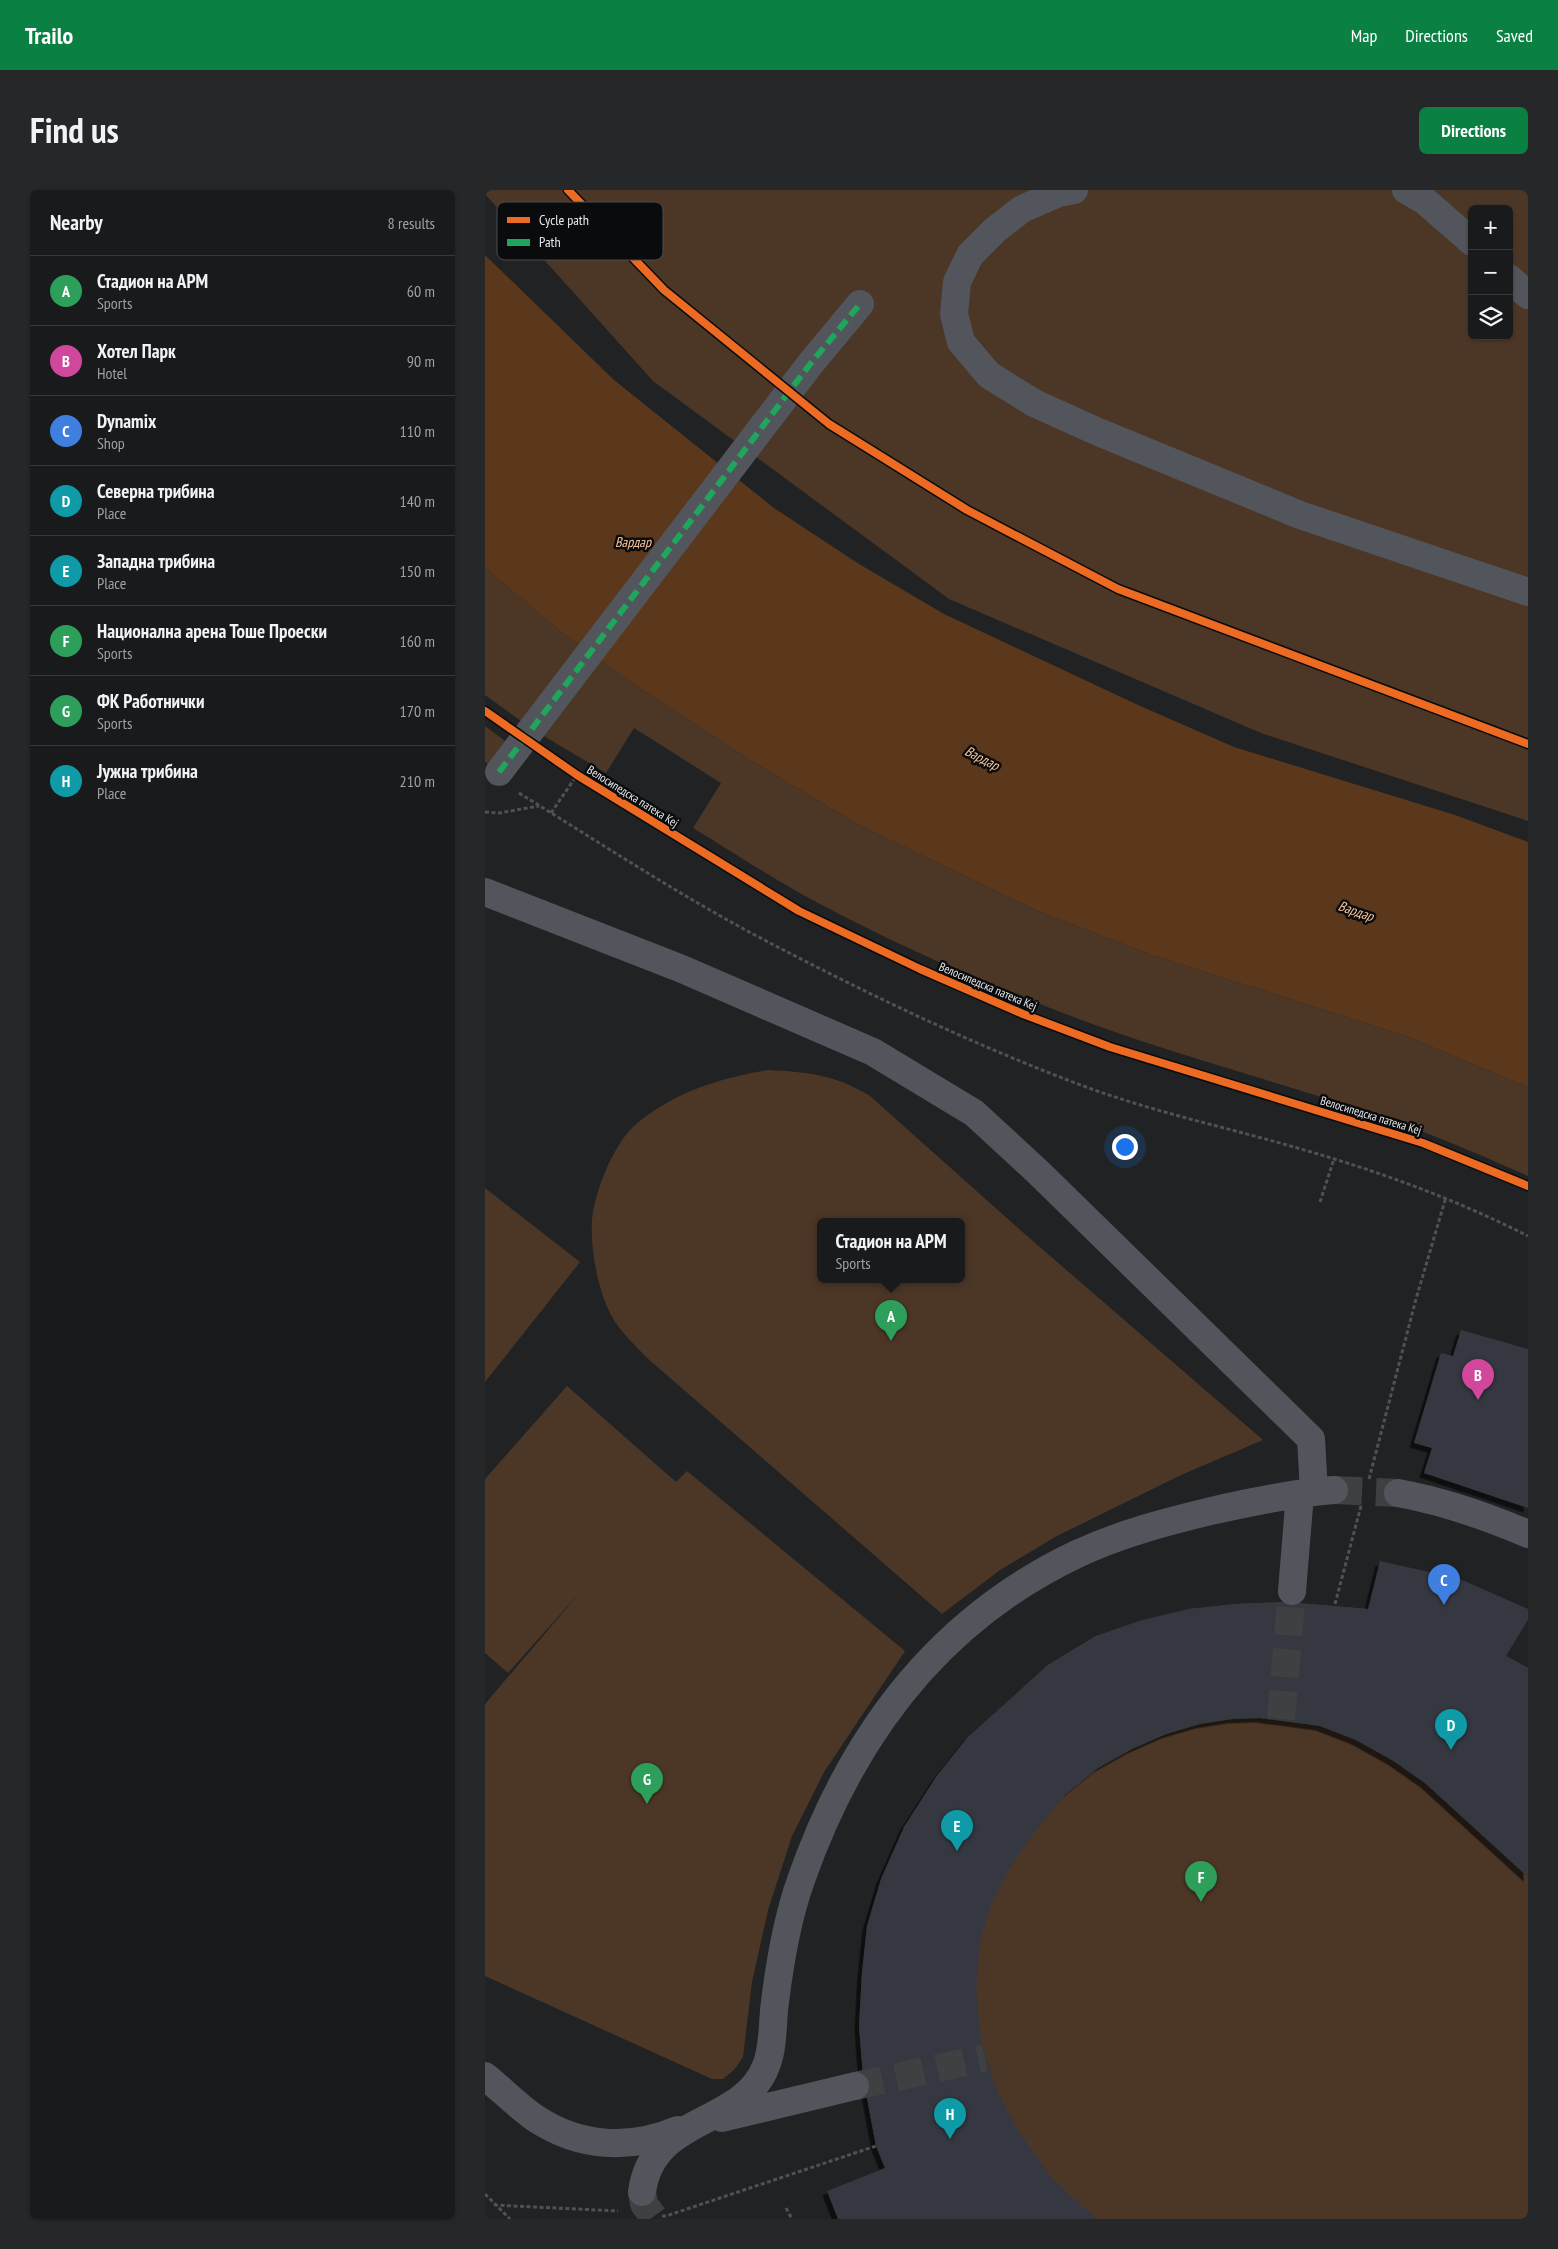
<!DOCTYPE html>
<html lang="en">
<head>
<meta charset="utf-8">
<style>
	:root { --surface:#181a1b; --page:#252728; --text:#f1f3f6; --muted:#9fa1a3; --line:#36383a; --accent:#0b8043 }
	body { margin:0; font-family:"PT Sans Narrow",sans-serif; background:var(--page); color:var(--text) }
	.controls { position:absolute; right:15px; top:15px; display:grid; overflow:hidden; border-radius:8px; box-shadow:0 1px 4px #0004 }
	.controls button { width:45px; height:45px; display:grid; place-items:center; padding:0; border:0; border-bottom:1px solid var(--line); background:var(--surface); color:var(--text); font:25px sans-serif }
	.you { position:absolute; left:639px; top:956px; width:18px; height:18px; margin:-12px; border:4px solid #fff; border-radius:50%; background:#1a73e8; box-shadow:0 0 0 8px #1a73e833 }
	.badge { display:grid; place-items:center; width:32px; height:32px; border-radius:50%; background:var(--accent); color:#fff; font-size:16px; font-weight:700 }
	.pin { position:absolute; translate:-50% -41px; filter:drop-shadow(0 1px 2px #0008) }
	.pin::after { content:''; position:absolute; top:26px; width:18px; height:15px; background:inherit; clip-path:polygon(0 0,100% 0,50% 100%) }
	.popup { position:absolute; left:332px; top:1028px; width:148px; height:65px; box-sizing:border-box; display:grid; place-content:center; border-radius:8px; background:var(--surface); filter:drop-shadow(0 1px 4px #0005); font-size:16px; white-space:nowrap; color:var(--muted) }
	.popup b { font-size:19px; color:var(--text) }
	.popup::after { content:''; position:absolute; left:50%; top:100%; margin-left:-10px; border:10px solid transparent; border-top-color:var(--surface) }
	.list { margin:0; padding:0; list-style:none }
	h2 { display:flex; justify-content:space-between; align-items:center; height:65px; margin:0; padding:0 20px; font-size:21px }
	h2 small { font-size:16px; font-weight:400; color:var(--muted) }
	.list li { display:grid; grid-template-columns:32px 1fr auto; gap:15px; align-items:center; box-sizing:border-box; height:70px; padding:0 20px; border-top:1px solid var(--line) }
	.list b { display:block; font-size:19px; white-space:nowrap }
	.list p { margin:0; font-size:16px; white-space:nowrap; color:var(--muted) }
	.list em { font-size:16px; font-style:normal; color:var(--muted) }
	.icon { flex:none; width:28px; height:28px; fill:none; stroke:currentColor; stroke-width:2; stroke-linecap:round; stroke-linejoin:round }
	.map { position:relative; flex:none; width:1043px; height:2029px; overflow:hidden; border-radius:8px }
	header { display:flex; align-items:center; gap:30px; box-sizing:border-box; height:70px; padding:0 25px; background:var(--accent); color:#fff }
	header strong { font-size:24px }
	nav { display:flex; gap:28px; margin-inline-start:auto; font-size:18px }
	.intro { display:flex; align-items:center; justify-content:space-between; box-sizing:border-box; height:120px; padding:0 30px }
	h1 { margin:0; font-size:35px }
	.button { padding:12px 22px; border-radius:8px; background:var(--accent); color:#fff; font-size:18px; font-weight:700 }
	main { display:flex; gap:30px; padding:0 30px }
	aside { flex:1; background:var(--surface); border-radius:8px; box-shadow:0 1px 4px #0004 }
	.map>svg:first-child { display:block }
	.green { fill:#4c3727; fill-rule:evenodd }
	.water { fill:#5b381c }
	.building { fill:#343941; filter:url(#shadow) }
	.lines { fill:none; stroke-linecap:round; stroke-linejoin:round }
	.minor-tunnel { stroke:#3e4042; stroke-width:28; stroke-dasharray:28 14; stroke-linecap:butt }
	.path { stroke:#4e5155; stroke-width:3; stroke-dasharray:4 2.5; stroke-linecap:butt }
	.minor { stroke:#52555b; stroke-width:28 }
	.quiet { stroke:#20a55d; stroke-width:6; stroke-dasharray:12 6; stroke-linecap:butt }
	.cycleway-casing { stroke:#0a0b0d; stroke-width:11 }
	.cycleway { stroke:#ed6a23; stroke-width:8 }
	.labels { text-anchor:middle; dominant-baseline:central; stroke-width:5; stroke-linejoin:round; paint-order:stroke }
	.street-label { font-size:12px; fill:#e7e8eb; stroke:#0a0b0d }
	.water-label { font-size:14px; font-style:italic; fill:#fbc59e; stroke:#0a0b0d }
	.key { fill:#0a0b0d; stroke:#4c4d50; stroke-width:1 }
	.key-label { font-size:14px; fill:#e7e8eb }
</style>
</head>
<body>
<header>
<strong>Trailo</strong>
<nav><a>Map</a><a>Directions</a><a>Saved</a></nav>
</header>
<div class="intro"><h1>Find us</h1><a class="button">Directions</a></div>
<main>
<aside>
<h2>Nearby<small>8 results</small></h2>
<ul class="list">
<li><span class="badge" style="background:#2e9e5b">A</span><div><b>Стадион на АРМ</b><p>Sports</p></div><em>60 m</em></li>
<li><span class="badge" style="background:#d1479c">B</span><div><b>Хотел Парк</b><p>Hotel</p></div><em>90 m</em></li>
<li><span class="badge" style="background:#3f7fe0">C</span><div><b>Dynamix</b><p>Shop</p></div><em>110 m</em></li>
<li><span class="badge" style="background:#0f9aa8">D</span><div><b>Северна трибина</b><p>Place</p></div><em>140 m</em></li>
<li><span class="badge" style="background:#0f9aa8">E</span><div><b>Западна трибина</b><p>Place</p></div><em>150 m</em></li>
<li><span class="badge" style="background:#2e9e5b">F</span><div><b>Национална арена Тоше Проески</b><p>Sports</p></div><em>160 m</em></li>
<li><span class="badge" style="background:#2e9e5b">G</span><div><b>ФК Работнички</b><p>Sports</p></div><em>170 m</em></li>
<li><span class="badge" style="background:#0f9aa8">H</span><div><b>Јужна трибина</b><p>Place</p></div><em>210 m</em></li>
</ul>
</aside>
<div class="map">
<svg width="1043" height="2029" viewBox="0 0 1043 2029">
	<defs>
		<filter id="shadow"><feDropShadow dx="-4.5" dy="4.5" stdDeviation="0" flood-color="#0009"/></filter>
	</defs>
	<rect width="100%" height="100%" fill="#202224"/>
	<path class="green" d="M0 0H1043V631L776 543 464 409 168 191 0 4ZM987 19H1024V146H987Z
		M0 378 75 441 151 496 270 573 374 635 553 721 664 764 921 846 1043 897V986C991 963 940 941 886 923 784 889 679 862 578 823 494 791 412 755 333 713 290 690 249 663 208 638L236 593 149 538 121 583 47 539 0 505Z
		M0 536 20 551 3 574 0 572Z
		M283 880C323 882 351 885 385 906L534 1039 778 1250 696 1285 570 1347 515 1380 457 1424 161 1167C152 1157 141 1147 133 1136 114 1111 105 1061 107 1030 109 1003 128 956 148 937 186 903 234 888 283 880ZM336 1032H476V1090H336Z
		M0 998 95 1072 0 1192Z
		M82 1196 191 1292 202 1281 420 1461 339 1582 307 1646 283 1720 267 1792 258 1867 249 1880 238 1889H227L0 1786V1514L97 1400 23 1483 0 1463V1289Z
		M801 1412 883 1419 1021 1466 1043 1478V2029H422L391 1956 378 1887 374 1836 377 1782 382 1736 396 1689 419 1637 451 1587 482 1548 563 1475 611 1446 704 1419 751 1414Z"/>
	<path class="water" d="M0 65 129 190 289 318 374 374 459 424 653 515 749 557 970 625 1043 652V897L921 846 664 764 553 721 374 635 270 573 151 496 75 441 0 378Z"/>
	<path class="building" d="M976 1140 1043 1159V1318L939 1283 947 1258 929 1253 956 1163 968 1166Z
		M895 1371 975 1389 1043 1419V1430L1021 1466 1043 1478V1687L940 1593 907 1570 871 1550 835 1536 775 1528 747 1529 715 1534 681 1544 647 1559 613 1578 580 1605 549 1643 524 1679 505 1717 495 1753 491 1797 496 1850 512 1900 534 1942 567 1988 611 2029H353L342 2001 400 1978 391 1956 378 1887 374 1836 377 1782 382 1736 396 1689 419 1637 451 1587 482 1548 563 1475 611 1446 657 1430 704 1419 751 1414 801 1412 883 1419Z"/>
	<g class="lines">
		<path class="minor-tunnel" d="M849 1300 913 1303
			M796 1529 807 1401
			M370 1896 500 1868
			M157 2002 159 2014 170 2029"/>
		<path class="path" d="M34 603C112 651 188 701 268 744 376 801 486 854 601 897 669 922 740 937 809 957 890 980 968 1008 1043 1046
			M0 622 14 623 54 616
			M66 623 92 585
			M835 1012 849 969
			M884 1289 931 1109 961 1007
			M850 1414 876 1316
			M0 2004 25 2029
			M9 2015 133 2021
			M301 2018 307 2029
			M177 2026H181L391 1956"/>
		<path class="minor" d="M589 0 574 3 537 19 510 40 485 65 472 92 469 124 476 152 504 185 549 213 611 241 815 325 1043 402
			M921 0 940 11 987 52
			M1024 88 1043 105
			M14 582 326 173 375 114
			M0 702 197 779 388 862 489 923 553 982 826 1249 829 1301
			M913 1303C957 1311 1001 1326 1043 1344
			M807 1401 815 1304
			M0 1886C17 1900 33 1916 50 1928 95 1958 145 1960 193 1940
			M237 1928 370 1896
			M157 2002C167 1924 258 1937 281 1876 289 1857 287 1832 290 1812 295 1771 302 1729 316 1690 366 1547 453 1430 592 1364 635 1344 680 1332 726 1321 766 1312 808 1303 849 1300"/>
		<path class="quiet" d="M14 582 326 173 375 114"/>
		<defs>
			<path id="cycleway" d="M83 0 179 100 344 234 482 320 633 399 1043 554
				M0 521 92 585 314 721 435 779 538 824 625 857 938 953 1043 996"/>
		</defs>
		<use href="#cycleway" class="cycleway-casing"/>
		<use href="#cycleway" class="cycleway"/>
	</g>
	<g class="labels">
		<g class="street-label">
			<text transform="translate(148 606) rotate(32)">Велосипедска патека Кеј</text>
			<text transform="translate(503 796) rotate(23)">Велосипедска патека Кеј</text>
			<text transform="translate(886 925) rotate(17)">Велосипедска патека Кеј</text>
		</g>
		<g class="water-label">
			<text x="148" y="352">Вардар</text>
			<text transform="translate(497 568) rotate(27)">Вардар</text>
			<text transform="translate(871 721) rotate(19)">Вардар</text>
		</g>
	</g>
	<rect x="12" y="12" width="166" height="58" rx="8" class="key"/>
	<rect x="22" y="27" width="23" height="6" fill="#ed6a23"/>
	<rect x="22" y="49" width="23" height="7" fill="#20a55d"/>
	<g class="key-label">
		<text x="54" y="35">Cycle path</text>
		<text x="54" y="57">Path</text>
	</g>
</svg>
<div class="controls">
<button>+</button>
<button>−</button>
<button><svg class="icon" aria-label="layers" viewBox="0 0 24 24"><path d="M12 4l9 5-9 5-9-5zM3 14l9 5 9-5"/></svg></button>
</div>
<div class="you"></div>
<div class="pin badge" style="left:406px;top:1151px;background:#2e9e5b">A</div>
<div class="popup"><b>Стадион на АРМ</b>Sports</div>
<div class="pin badge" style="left:993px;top:1210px;background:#d1479c">B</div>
<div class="pin badge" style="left:959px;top:1415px;background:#3f7fe0">C</div>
<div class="pin badge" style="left:966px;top:1560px;background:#0f9aa8">D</div>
<div class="pin badge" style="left:472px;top:1661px;background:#0f9aa8">E</div>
<div class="pin badge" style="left:716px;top:1712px;background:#2e9e5b">F</div>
<div class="pin badge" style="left:162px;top:1614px;background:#2e9e5b">G</div>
<div class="pin badge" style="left:465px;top:1949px;background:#0f9aa8">H</div>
</div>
</main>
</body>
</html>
